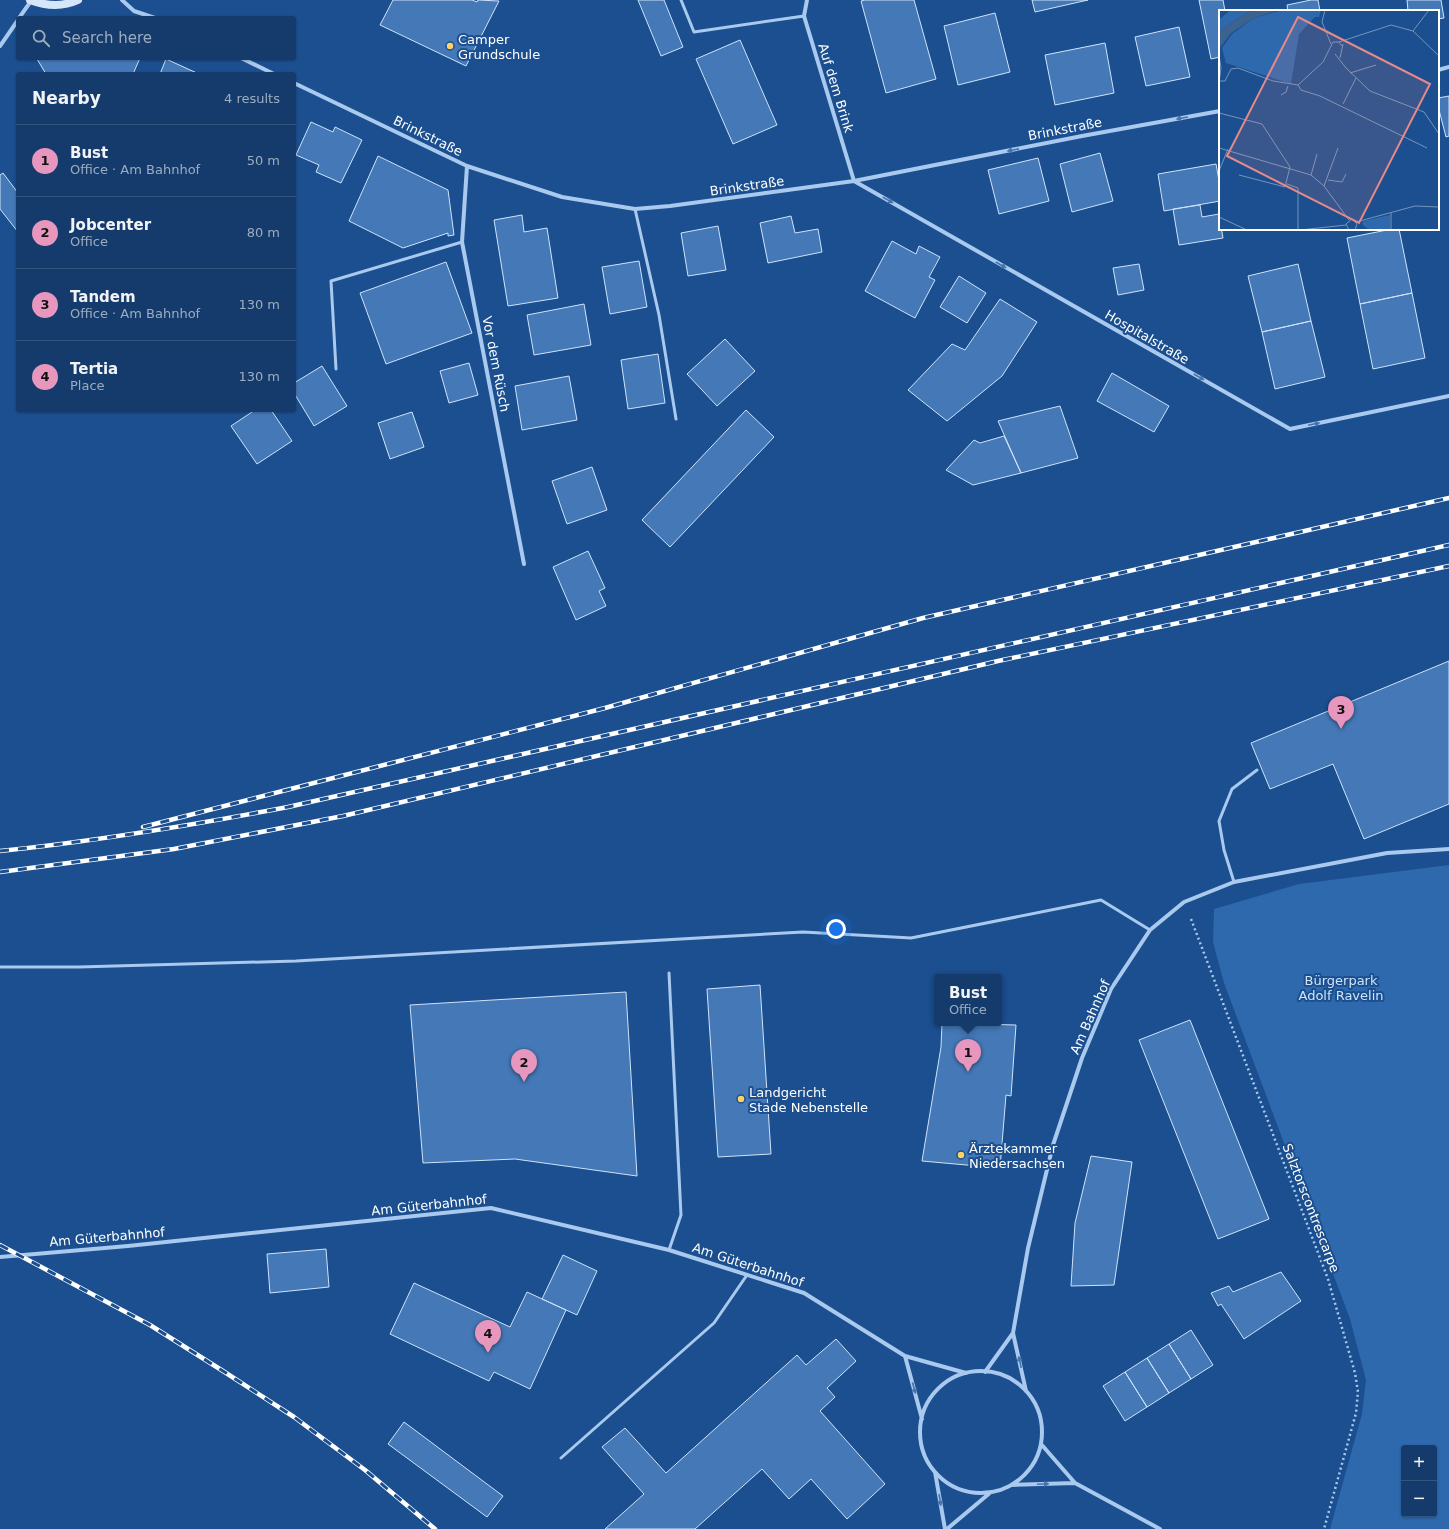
<!DOCTYPE html>
<html lang="en">
<head>
<meta charset="utf-8">
<style>
	:root { --surface:#143b6b; --page:#1d4271; --text:#f1f3f6; --muted:#9dadc1; --line:#33557e; --accent:#e797bd }
	body { margin:0; font-family:"DejaVu Sans",sans-serif; background:var(--page); color:var(--text) }
	.controls { position:absolute; right:12px; bottom:12px; display:grid; overflow:hidden; border-radius:4px; box-shadow:0 1px 3px #0004 }
	.controls button { width:36px; height:36px; display:grid; place-items:center; padding:0; border:0; border-bottom:1px solid var(--line); background:var(--surface); color:var(--text); font:20px sans-serif }
	.you { position:absolute; left:836px; top:929px; width:14px; height:14px; margin:-10px; border:3px solid #fff; border-radius:50%; background:#1a73e8; box-shadow:0 0 0 6px #1a73e833 }
	.badge { display:grid; place-items:center; width:26px; height:26px; border-radius:50%; background:var(--accent); color:#111; font-size:13px; font-weight:700 }
	.pin { position:absolute; translate:-50% -33px; filter:drop-shadow(0 1px 2px #0008) }
	.pin::after { content:''; position:absolute; top:21px; width:14px; height:12px; background:inherit; clip-path:polygon(0 0,100% 0,50% 100%) }
	.popup { position:absolute; left:934px; top:974px; width:68px; height:52px; box-sizing:border-box; display:grid; place-content:center; border-radius:4px; background:var(--surface); filter:drop-shadow(0 1px 3px #0005); font-size:13px; white-space:nowrap; color:var(--muted) }
	.popup b { font-size:15px; color:var(--text) }
	.popup::after { content:''; position:absolute; left:50%; top:100%; margin-left:-8px; border:8px solid transparent; border-top-color:var(--surface) }
	.list { margin:0; padding:0; list-style:none }
	h2 { display:flex; justify-content:space-between; align-items:center; height:52px; margin:0; padding:0 16px; font-size:17px }
	h2 small { font-size:13px; font-weight:400; color:var(--muted) }
	.list li { display:grid; grid-template-columns:26px 1fr auto; gap:12px; align-items:center; box-sizing:border-box; height:72px; padding:0 16px; border-top:1px solid var(--line) }
	.list b { display:block; font-size:15px; white-space:nowrap }
	.list p { margin:0; font-size:13px; white-space:nowrap; color:var(--muted) }
	.list em { font-size:13px; font-style:normal; color:var(--muted) }
	.icon { flex:none; width:22px; height:22px; fill:none; stroke:currentColor; stroke-width:2; stroke-linecap:round; stroke-linejoin:round }
	.map { position:relative; flex:none; width:1449px; height:1529px; overflow:hidden }
	.search { position:absolute; background:var(--surface); box-shadow:0 1px 3px #0004; left:16px; top:16px; width:280px; height:44px; display:flex; align-items:center; gap:10px; box-sizing:border-box; padding:0 14px; border-radius:4px; color:var(--muted); font-size:15px }
	.panel { position:absolute; background:var(--surface); box-shadow:0 1px 3px #0004; left:16px; top:72px; width:280px; height:340px; border-radius:4px }
	.map>svg:first-child { display:block }
	.green { fill:#2e69ad; fill-rule:evenodd }
	.building { fill:#4478b7; stroke:#cfe3fa }
	.lines { fill:none; stroke-linecap:round; stroke-linejoin:round }
	.path { stroke:#a9c9ee; stroke-width:2.5; stroke-dasharray:2 3; stroke-linecap:butt }
	.lane { stroke:#a9c9ee; stroke-width:3 }
	.street { stroke:#a9c9ee; stroke-width:4 }
	.secondary { stroke:#d6e6fa; stroke-width:8 }
	.rail-casing { stroke:#fff; stroke-width:4.5 }
	.rail { stroke:#1b4f8f; stroke-width:3; stroke-dasharray:9; stroke-linecap:butt }
	.oneway { fill:#4674ac }
	.poi-dot { fill:#ffd166; stroke:#1b4f8f; stroke-width:1.5 }
	.labels { text-anchor:middle; dominant-baseline:central; stroke-width:4; stroke-linejoin:round; paint-order:stroke }
	.poi-label { font-size:13px; fill:#fff; stroke:#1b4f8f; text-anchor:start }
	.street-label { font-size:13px; fill:#fff; stroke:#1b4f8f }
	.park-label { font-size:13px; fill:#cfe3fa; stroke:#1b4f8f }
	.inset-road { fill:none; stroke:#7695bc; stroke-width:1 }
	.view { fill:#e88989; fill-opacity:0.15; stroke:#e88989; stroke-width:2 }
	.inset-edge { fill:none; stroke:#fff; stroke-width:2 }
</style>
</head>
<body>
<div class="map">
<svg width="1449" height="1529" viewBox="0 0 1449 1529">
	<rect width="100%" height="100%" fill="#1b4f8f"/>
	<path class="green" d="M1449 865V1529H1330L1362 1414 1366 1380 1350 1319 1224 983 1213 942 1214 909 1299 884ZM1404 1448H1434V1514H1404Z"/>
	<path class="building" d="M393 0H472L477 2 478 0 499 1 466 66 380 25Z
		M638 0H664L683 47 661 56Z
		M865 0H914L936 79 886 93 861 1Z
		M1032 0H1088L1035 12Z
		M1199 0H1223L1225 11H1220V57L1211 59Z
		M1311 0H1318L1320 11H1288L1287 5Z
		M1407 0H1441L1444 18 1438 19V11H1408Z
		M995 13 1010 72 958 85 944 26Z
		M1179 27 1190 77 1146 86 1135 37Z
		M740 40 777 125 733 144 696 59Z
		M1105 43 1114 93 1055 105 1045 55Z
		M140 58 133 74H46L37 59Z
		M166 59 199 74H160Z
		M1449 96V136L1446 137 1438 106V98Z
		M311 122 333 132 335 127 362 140 341 183 316 172 319 165 296 155Z
		M1100 153 1113 201 1072 212 1060 164Z
		M378 156 448 190 454 235 448 236V233L403 248 349 221Z
		M1038 158 1049 201 999 214 988 170Z
		M1216 164 1220 186V201L1164 211 1158 174Z
		M3 173 18 193V232L0 209V175Z
		M1200 205 1202 217 1219 214 1223 238 1179 245 1173 209Z
		M522 215 524 232 547 228 558 298 508 306 494 220Z
		M791 216 795 233 818 229 822 252 768 263 760 223Z
		M718 226 726 270 688 276 681 233Z
		M1392 229H1399L1412 293 1360 304 1347 238Z
		M892 241 916 254 919 246 940 257 929 277 935 280 915 318 865 291Z
		M639 261 647 307 610 314 602 267Z
		M446 262 472 333 386 364 360 293Z
		M1139 264 1144 290 1118 295 1113 268Z
		M1298 264 1311 321 1262 332 1248 276Z
		M959 276 986 293 967 323 940 307Z
		M1412 293 1425 358 1373 369 1360 304Z
		M1000 299 1037 322 1002 376 947 421 908 390 952 344 965 350Z
		M584 304 591 345 534 355 527 315Z
		M1311 321 1325 377 1275 389 1262 332Z
		M725 339 755 371 717 406 687 374Z
		M658 354 665 403 628 409 621 360Z
		M469 363 478 395 449 403 440 371Z
		M322 366 347 406 314 426 294 393V383Z
		M1112 373 1169 406 1154 432 1097 401Z
		M569 376 577 420 522 430 515 386Z
		M1060 406 1078 458 1021 473 998 421Z
		M255 410H271L292 441 257 464 231 426Z
		M746 410 774 437 670 547 642 520Z
		M412 412 424 447 390 459 378 423Z
		M1004 436 1021 473 973 485 946 470 974 440 980 443Z
		M592 467 607 510 567 524 552 481Z
		M588 551 605 588 599 591 606 606 576 620 553 567Z
		M1449 661V804L1364 839 1333 764 1270 789 1251 743Z
		M760 985 771 1154 718 1157 707 989Z
		M626 992 637 1176 515 1159 423 1163 410 1005Z
		M1190 1020 1269 1219 1218 1239 1139 1040Z
		M942 1023 1016 1025 1011 1096 1006 1095 1000 1168 922 1161 941 1047Z
		M1091 1156 1132 1162 1114 1285 1071 1286 1075 1223Z
		M326 1249 329 1287 270 1293 267 1254Z
		M563 1255 597 1271 577 1315 542 1299Z
		M1281 1272 1301 1301 1244 1339 1221 1304 1218 1306 1211 1293 1229 1286 1233 1292Z
		M414 1283 510 1327 527 1292 566 1310 530 1389 494 1372 489 1381 390 1334Z
		M1191 1330 1213 1365 1191 1379 1169 1344Z
		M836 1339 856 1361 827 1388 835 1397 820 1411 885 1484 847 1519 811 1479 789 1499 762 1469 695 1529H605L644 1494 602 1447 625 1428 666 1473 797 1355 806 1365Z
		M1169 1344 1191 1379 1169 1393 1147 1358Z
		M1147 1358 1169 1393 1147 1407 1125 1372Z
		M1125 1372 1147 1407 1125 1421 1103 1386Z
		M404 1422 503 1496 487 1517 388 1444Z"/>
	<g class="lines">
		<path class="path" d="M1191 919 1328 1279 1355 1373 1358 1392 1356 1413 1324 1529"/>
		<path class="lane" d="M681 0 694 32 804 16
			M635 209 659 315 676 419
			M336 369 331 281 462 242
			M1234 882 1224 850 1219 821 1232 789 1257 770
			M0 967H79L296 961 803 932 911 938 1101 900 1150 930
			M669 1250 681 1215 669 973
			M561 1458 714 1323 747 1275"/>
		<path class="street" d="M122 0 134 11 155 18
			M807 0 804 16 854 181
			M19 18 31 1
			M0 46 18 20
			M241 58 274 74
			M1438 70 1449 67
			M294 83 467 166 562 197 635 209 670 206 854 181 1082 136 1220 111
			M467 166 462 242 524 564
			M854 181 1290 429 1449 396
			M0 1257 128 1246 491 1208 669 1250 804 1293 905 1356 966 1373
			M905 1356 922 1419
			M920 1432a61 61 0 1 1 122 0a61 61 0 1 1-122 0Z
			M985 1372 1013 1333
			M1026 1391 1013 1333 1028 1248 1053 1145 1082 1058 1111 989 1150 930 1184 902 1234 882 1387 853 1449 849
			M1041 1444 1075 1483 1160 1529
			M935 1472 945 1529
			M1011 1485 1075 1483
			M947 1529 991 1492"/>
		<path class="secondary" d="M30 0C46 6 63 7 78 0"/>
		<defs>
			<path id="rail" d="M143 827 605 708 923 618 1449 498
				M0 851C97 841 193 825 288 807L1449 545
				M0 872 174 849 343 816 998 661 1449 566
				M0 1245 150 1325 223 1371 294 1417 365 1470 435 1529"/>
		</defs>
		<use href="#rail" class="rail-casing"/>
		<use href="#rail" class="rail"/>
	</g>
	<defs><path id="oneway-solid" d="M-6-.8H1V-3.2L6.5 0L1 3.2V.8H-6Z"/></defs>
	<g class="oneway">
		<use href="#oneway-solid" transform="translate(1182 118) rotate(170)"/>
		<use href="#oneway-solid" transform="translate(1013 150) rotate(169)"/>
		<use href="#oneway-solid" transform="translate(888 200) rotate(29)"/>
		<use href="#oneway-solid" transform="translate(1001 265) rotate(30)"/>
		<use href="#oneway-solid" transform="translate(1199 377) rotate(30)"/>
		<use href="#oneway-solid" transform="translate(1314 424) rotate(-12)"/>
		<use href="#oneway-solid" transform="translate(1020 1362) rotate(-102)"/>
		<use href="#oneway-solid" transform="translate(914 1388) rotate(75)"/>
		<use href="#oneway-solid" transform="translate(1043 1484) rotate(-2)"/>
		<use href="#oneway-solid" transform="translate(940 1500) rotate(81)"/>
	</g>
	<g class="poi-dot">
		<circle cx="450" cy="46" r="4"/>
		<circle cx="741" cy="1099" r="4"/>
		<circle cx="961" cy="1155" r="4"/>
	</g>
	<g class="labels">
		<g class="poi-label">
			<text x="458" y="39">Camper<tspan x="458" dy="15">Grundschule</tspan></text>
			<text x="749" y="1092">Landgericht<tspan x="749" dy="15">Stade Nebenstelle</tspan></text>
			<text x="969" y="1148">Ärztekammer<tspan x="969" dy="15">Niedersachsen</tspan></text>
		</g>
		<g class="street-label">
			<text transform="translate(836 88) rotate(73)">Auf dem Brink</text>
			<text transform="translate(1065 129) rotate(-11)">Brinkstraße</text>
			<text transform="translate(428 136) rotate(26)">Brinkstraße</text>
			<text transform="translate(747 186) rotate(-8)">Brinkstraße</text>
			<text transform="translate(1147 337) rotate(30)">Hospitalstraße</text>
			<text transform="translate(496 364) rotate(79)">Vor dem Rüsch</text>
			<text transform="translate(1090 1017) rotate(-66)">Am Bahnhof</text>
			<text transform="translate(429 1205) rotate(-6)">Am Güterbahnhof</text>
			<text transform="translate(1311 1208) rotate(69)">Salztorscontrescarpe</text>
			<text transform="translate(107 1237) rotate(-5)">Am Güterbahnhof</text>
			<text transform="translate(748 1265) rotate(18)">Am Güterbahnhof</text>
		</g>
		<g class="park-label">
			<text x="1341" y="980">Bürgerpark<tspan x="1341" dy="15">Adolf Ravelin</tspan></text>
		</g>
	</g>
	<g transform="translate(1219 10)">
		<rect width="220" height="220" fill="#1b4f8f"/>
		<path d="M11 0H32L0 21V10ZM64 0H102L100 7H96L80 24 72 74 7 53 3 38 13 24 35 8ZM171 205V220H150L143 214 144 211Z" fill="#2e69ad"/>
		<path d="M32 0H60L35 8 12 23 0 39V21Z" fill="#3c6290"/>
		<path class="inset-road" d="M106 0 103 12 112 34M194 21 210 0M120 32 172 15 194 21 220 46M116 44 127 58 151 81 205 102 220 124M0 45 2 58 0 73M121 48 124 34M131 63 157 55M0 71H6L12 59 19 58 54 71 79 75 104 52 114 32H120L123 36M79 75 82 80 101 86 208 138M62 85 67 82 69 76M124 94 137 68M0 103 43 114 71 157M0 138 92 165 105 176 130 210M0 161 9 139M20 165 66 177 71 157M92 165 98 144M109 170 123 172 127 164M68 174 79 178V220M105 176 119 138M172 203V220M0 207 28 220M137 212 196 196 220 197M81 220 127 215M130 220 127 214 133 209 138 214 136 220"/>
		<path class="view" d="M79 7 211 74 140 213 8 146Z"/>
		<rect width="220" height="220" class="inset-edge"/>
	</g>
</svg>
<div class="controls">
<button>+</button>
<button>−</button>
</div>
<div class="you"></div>
<div class="pin badge" style="left:968px;top:1072px">1</div>
<div class="popup"><b>Bust</b>Office</div>
<div class="pin badge" style="left:524px;top:1082px">2</div>
<div class="pin badge" style="left:1341px;top:729px">3</div>
<div class="pin badge" style="left:488px;top:1353px">4</div>
<div class="search"><svg class="icon" aria-label="search" viewBox="0 0 24 24"><circle cx="10" cy="10" r="6"/><path d="M15 15l6 6"/></svg>Search here</div>
<section class="panel">
<h2>Nearby<small>4 results</small></h2>
<ul class="list">
<li><span class="badge">1</span><div><b>Bust</b><p>Office · Am Bahnhof</p></div><em>50 m</em></li>
<li><span class="badge">2</span><div><b>Jobcenter</b><p>Office</p></div><em>80 m</em></li>
<li><span class="badge">3</span><div><b>Tandem</b><p>Office · Am Bahnhof</p></div><em>130 m</em></li>
<li><span class="badge">4</span><div><b>Tertia</b><p>Place</p></div><em>130 m</em></li>
</ul>
</section>
</div>
</body>
</html>
